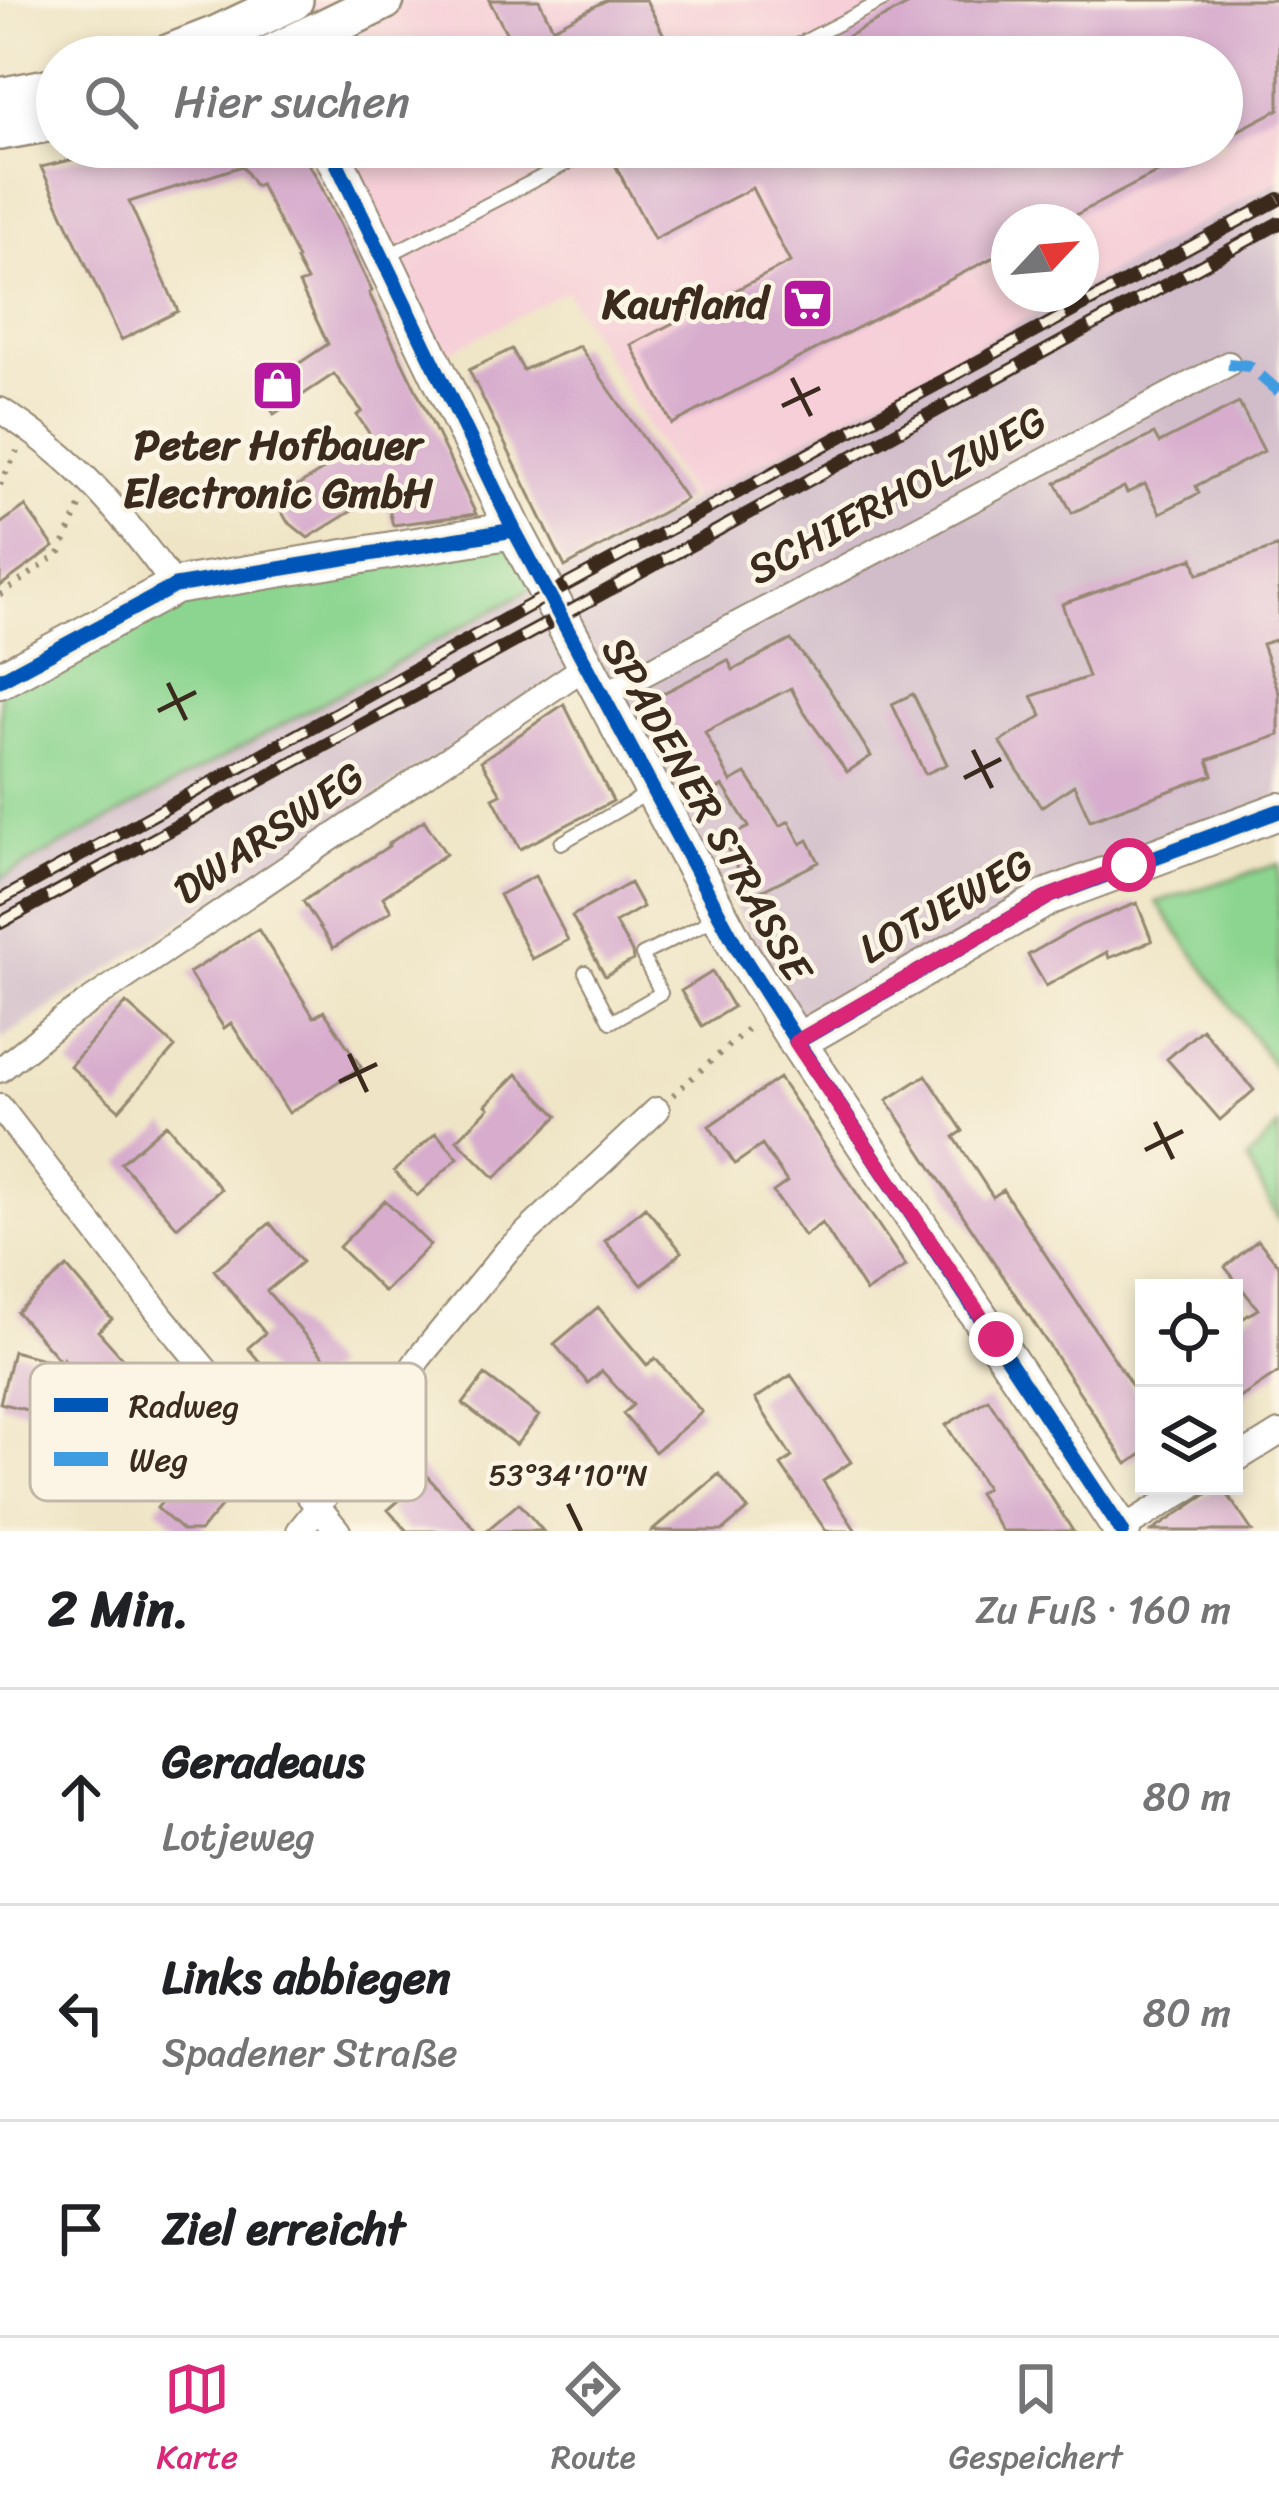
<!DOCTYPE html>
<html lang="de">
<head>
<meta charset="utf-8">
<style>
	:root { --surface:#fff; --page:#f2f2f2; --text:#202124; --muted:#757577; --line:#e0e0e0; --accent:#db2777 }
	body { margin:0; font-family:Sriracha,sans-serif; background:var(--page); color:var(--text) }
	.controls { position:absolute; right:36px; bottom:36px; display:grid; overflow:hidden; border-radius:0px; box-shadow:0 6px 18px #0003 }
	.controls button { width:108px; height:108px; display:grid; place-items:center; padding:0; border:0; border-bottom:3px solid var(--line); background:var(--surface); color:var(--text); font:60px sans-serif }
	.compass { position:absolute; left:991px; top:204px; width:108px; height:108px; border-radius:50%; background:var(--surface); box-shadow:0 6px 18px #0003; rotate:64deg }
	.stop { position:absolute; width:36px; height:36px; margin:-27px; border:9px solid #db2777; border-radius:50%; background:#fff }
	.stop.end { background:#db2777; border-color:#fff; box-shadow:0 3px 12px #0008 }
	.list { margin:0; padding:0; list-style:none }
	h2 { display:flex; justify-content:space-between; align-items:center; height:156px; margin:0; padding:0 48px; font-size:51px }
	h2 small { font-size:39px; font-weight:400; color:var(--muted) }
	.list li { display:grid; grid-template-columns:78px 1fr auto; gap:36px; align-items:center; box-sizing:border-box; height:216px; padding:0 48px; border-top:3px solid var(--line) }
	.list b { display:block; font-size:45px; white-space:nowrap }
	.list p { margin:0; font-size:39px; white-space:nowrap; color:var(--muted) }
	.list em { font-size:39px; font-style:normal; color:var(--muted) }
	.icon { flex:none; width:66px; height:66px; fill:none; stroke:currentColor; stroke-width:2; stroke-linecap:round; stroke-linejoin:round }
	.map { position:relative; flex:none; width:1279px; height:1531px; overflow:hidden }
	.search { position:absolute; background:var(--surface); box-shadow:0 6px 18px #0003; left:36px; right:36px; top:36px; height:132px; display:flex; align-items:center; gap:30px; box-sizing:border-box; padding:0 42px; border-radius:66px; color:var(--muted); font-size:45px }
	.sheet { height:804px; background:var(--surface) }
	nav { display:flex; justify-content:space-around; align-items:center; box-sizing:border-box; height:168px; border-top:3px solid var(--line); background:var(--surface); font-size:33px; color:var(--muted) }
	nav a { display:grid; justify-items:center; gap:6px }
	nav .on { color:var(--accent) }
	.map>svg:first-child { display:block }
	.built { fill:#f6cfd8 }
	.industrial { fill:#d1bdca }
	.green { fill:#8cd590; stroke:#648057; stroke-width:3 }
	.building { fill:#d7accd }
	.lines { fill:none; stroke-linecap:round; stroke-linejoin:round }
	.lane-casing { stroke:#958872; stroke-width:16 }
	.street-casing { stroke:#958872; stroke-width:28 }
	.secondary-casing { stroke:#958872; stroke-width:40 }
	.primary-casing { stroke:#958872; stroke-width:44 }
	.path { stroke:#958872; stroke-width:6; stroke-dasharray:3 9; stroke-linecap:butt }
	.lane { stroke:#fff; stroke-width:12 }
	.street { stroke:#fff; stroke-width:24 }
	.secondary { stroke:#fff; stroke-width:36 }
	.primary { stroke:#fff; stroke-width:39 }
	.rail-casing { stroke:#3b2a1e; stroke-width:14 }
	.rail { stroke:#fcf5e5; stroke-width:9; stroke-dasharray:27; stroke-linecap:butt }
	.quiet { stroke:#3f9ce0; stroke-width:12; stroke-dasharray:24 12; stroke-linecap:butt }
	.cycleway-casing { stroke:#fcf5e5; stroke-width:22 }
	.cycleway { stroke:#0057b8; stroke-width:15 }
	.route { stroke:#db2777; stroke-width:15 }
	.ticks { fill:none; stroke:#3b2a1e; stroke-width:4.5 }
	.labels { text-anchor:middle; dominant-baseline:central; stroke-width:9; stroke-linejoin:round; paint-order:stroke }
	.poi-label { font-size:42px; font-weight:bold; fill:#3b2a1e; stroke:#fcf5e5; text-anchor:end }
	.street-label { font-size:42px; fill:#3b2a1e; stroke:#fcf5e5 }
	.key { fill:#fcf5e5; stroke:#c2b8a9; stroke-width:3 }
	.key-label { font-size:33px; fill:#3b2a1e }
	.ticks-label { font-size:30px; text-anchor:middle; fill:#3b2a1e; stroke:#fcf5e5; stroke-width:9; stroke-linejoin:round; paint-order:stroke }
</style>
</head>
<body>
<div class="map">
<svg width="1279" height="1531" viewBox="0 0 1279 1531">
	<rect width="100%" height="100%" fill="#fcf5e5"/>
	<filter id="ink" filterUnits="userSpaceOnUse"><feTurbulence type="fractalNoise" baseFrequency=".00833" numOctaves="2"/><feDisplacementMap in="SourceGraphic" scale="24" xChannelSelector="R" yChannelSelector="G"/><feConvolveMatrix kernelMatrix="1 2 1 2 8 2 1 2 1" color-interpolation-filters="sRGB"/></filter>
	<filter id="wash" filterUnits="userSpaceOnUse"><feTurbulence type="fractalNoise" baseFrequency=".004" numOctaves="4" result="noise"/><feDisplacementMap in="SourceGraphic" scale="48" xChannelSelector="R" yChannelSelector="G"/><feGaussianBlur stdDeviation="2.7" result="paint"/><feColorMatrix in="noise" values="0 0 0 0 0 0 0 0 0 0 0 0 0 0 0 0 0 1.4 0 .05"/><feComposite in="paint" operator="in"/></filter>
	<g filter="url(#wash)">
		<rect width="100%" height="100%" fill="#efe5c6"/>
		<path class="built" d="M269 0H1279V180L1081 288V222H1009V294H1070L691 500 566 291 439 357 339 147H1222V57H296Z"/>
		<path class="industrial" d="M1279 180V795L799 1023 594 654 0 1040V879L1070 294H1081V288Z"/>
		<path class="green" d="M516 536 542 583 0 879V691L176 593Z
			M1279 864V1073L1156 902Z
			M1279 1126V1221L1247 1160Z"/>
		<g id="blocks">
			<path class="building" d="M489 0H539L553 28 607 0H646L675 57H519Z
				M917 0H1279V109L1222 139V57H808Z
				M125 147H296L315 174 372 291 369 293 476 514 393 525 384 491 308 538 287 521 275 500 373 439 357 415 362 411 334 374 274 414 259 390 328 344 299 284 307 281 296 260 298 259 260 184 255 186 242 166 129 202 178 311 121 340 41 167Z
				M634 147H1206L1062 222H1009V249L672 424 631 345 790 262 752 188 654 239 612 159Z
				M579 346 686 499 565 567 469 370 512 349 523 370Z
				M1239 403 1264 451 1196 486 1199 493 1160 513 1145 484 1127 493 1124 487 1072 513 1056 483 1154 434 1159 443Z
				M25 506 54 547 0 586V524Z
				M1279 546V639L1262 644 1279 693V735L1208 760 1213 775 1090 820 1074 785 1041 807 1000 742 1042 716 1032 696 1088 677 1062 604 1193 558 1198 574Z
				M791 640 828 687 871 756 847 772 803 711 791 688 705 732 731 782 746 774 780 826 789 821 801 844 808 840 819 862 751 896 723 840 749 827 723 786 699 799 648 701 728 660 733 670Z
				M913 694 947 764 925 774 892 704Z
				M564 704 613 801 520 849 493 798 501 794 481 761Z
				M424 820 446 854 383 897 391 911 333 948 303 901 389 846 388 844Z
				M535 876 568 940 532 959 499 895Z
				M630 883 643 907 615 923 632 952 633 960 605 976 572 916Z
				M1137 903 1152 941 1109 958 1107 952 1046 986 1028 955 1081 925Z
				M258 929 314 1017 324 1011 361 1067 289 1113 231 1023 224 1028 189 973Z
				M712 972 733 1007 702 1026 681 991Z
				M126 1003 175 1047 119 1110 70 1066Z
				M1202 1029 1254 1090 1220 1120 1167 1059Z
				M517 1074 558 1116 495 1178 457 1140 489 1108 486 1105Z
				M926 1075 963 1131 954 1137 993 1197 1003 1190 1144 1404V1453L1127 1464 887 1100Z
				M779 1078 906 1266 866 1292 822 1223 804 1236 773 1192 787 1182 762 1145 735 1164 709 1126Z
				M166 1124 221 1189 177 1227 121 1163Z
				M436 1133 458 1158 417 1196 394 1171Z
				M385 1200 430 1245 384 1292 339 1247Z
				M645 1207 682 1252 642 1285 605 1241Z
				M270 1223 302 1262 267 1291 332 1367 293 1401 248 1348 265 1333 214 1270Z
				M1258 1240 1279 1266V1372L1234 1402V1324L1258 1309 1225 1267Z
				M67 1267 112 1319 98 1331 175 1417 179 1413 217 1458 200 1475 228 1499 200 1531H183L157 1508 172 1490 63 1359 62 1363 17 1312Z
				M598 1307 647 1365 655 1358 702 1412 655 1452 623 1414 633 1405 602 1371 588 1383 554 1344Z
				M13 1351 62 1364 49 1416 0 1403Z
				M485 1375 539 1416 516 1445 463 1404Z
				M791 1375 851 1462 823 1481 856 1531H826L781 1465 792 1457 755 1399Z
				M988 1399 1028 1461 1073 1531H1002L978 1493 986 1488 946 1425Z
				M416 1464 477 1531H407L388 1510 403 1497 393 1486Z
				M719 1474 748 1509 722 1531H652Z
				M1219 1486H1222L1252 1531H1152Z
				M519 1503 543 1531H486Z"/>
		</g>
	</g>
	<g filter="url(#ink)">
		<use href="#blocks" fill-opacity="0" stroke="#958872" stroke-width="3"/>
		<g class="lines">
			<defs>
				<path id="lane" d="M774 57 884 0
					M387 256 599 147
					M561 843 652 791
					M585 972 611 1022 661 993 642 955 714 919"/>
				<path id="street" d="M0 410C77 458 122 514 175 586
					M602 696 1228 364
					M0 1070 62 1020 586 666
					M0 1107 163 1318 338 1531
					M1234 1461 1279 1433
					M299 1531 318 1507 419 1358 507 1251 657 1110
					M1119 1531 1192 1486"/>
				<path id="secondary" d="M329 147 514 530 739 951 797 1042 1122 1531
					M0 680 175 586 514 530
					M797 1042 1050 896 1279 811"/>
				<path id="primary" d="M163 57 219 35 293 0
					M267 57 384 0
					M0 98 57 87
					M0 130 57 120"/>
			</defs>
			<use href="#lane" class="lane-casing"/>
			<use href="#street" class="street-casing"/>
			<use href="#secondary" class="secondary-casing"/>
			<use href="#primary" class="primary-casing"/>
			<path class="path" d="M0 485 17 451
				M0 595 59 554 80 507
				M673 1095 753 1024"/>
			<use href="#lane" class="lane"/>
			<use href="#street" class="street"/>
			<use href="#secondary" class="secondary"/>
			<use href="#primary" class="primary"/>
			<defs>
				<path id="rail" d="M0 900 570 583 1279 199
					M0 923 1279 223"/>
			</defs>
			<use href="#rail" class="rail-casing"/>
			<use href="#rail" class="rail"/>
			<path class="quiet" d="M1228 364 1249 366 1279 392"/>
			<defs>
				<path id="cycleway" d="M329 147 514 530 739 951 797 1042 1122 1531
					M0 680 175 586 514 530
					M797 1042 1050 896 1279 811"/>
			</defs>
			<use href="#cycleway" class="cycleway-casing"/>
			<use href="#cycleway" class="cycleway"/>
		</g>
	</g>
	<g class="lines" filter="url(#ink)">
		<path class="route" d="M996 1339 796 1042 1050 896 1129 865"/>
	</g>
	<path class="ticks" d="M792 378 811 416M782 406 820 388M168 683 186 720M158 711 196 692M973 750 992 788M964 778 1001 759M349 1054 367 1092M339 1082 377 1064M1155 1122 1173 1159M1145 1150 1183 1131M568 1504 581 1531"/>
	<defs>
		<symbol id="supermarket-square" viewBox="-11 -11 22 22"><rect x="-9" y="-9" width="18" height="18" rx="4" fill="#b5179e" stroke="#fcf5e5"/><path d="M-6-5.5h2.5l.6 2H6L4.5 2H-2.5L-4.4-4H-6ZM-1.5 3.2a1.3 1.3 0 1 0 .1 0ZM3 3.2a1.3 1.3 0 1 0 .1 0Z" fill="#fff"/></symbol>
		<symbol id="shop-square" viewBox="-11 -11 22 22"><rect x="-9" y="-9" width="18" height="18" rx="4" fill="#b5179e" stroke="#fcf5e5"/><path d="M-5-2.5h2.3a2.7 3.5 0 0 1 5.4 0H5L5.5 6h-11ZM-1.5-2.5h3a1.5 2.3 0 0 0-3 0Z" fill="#fff"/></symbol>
	</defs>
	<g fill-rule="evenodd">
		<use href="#supermarket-square" x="778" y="274" width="59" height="59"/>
		<use href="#shop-square" x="248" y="356" width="59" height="59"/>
	</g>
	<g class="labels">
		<g class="poi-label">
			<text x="768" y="304">Kaufland</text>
			<text x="278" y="445" text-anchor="middle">Peter Hofbauer<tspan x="278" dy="48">Electronic GmbH</tspan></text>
		</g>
		<g class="street-label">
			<text transform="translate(897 495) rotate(-28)">SCHIERHOLZWEG</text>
			<text transform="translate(707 809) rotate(61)">SPADENER STRASSE</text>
			<text transform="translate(269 833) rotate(-34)">DWARSWEG</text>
			<text transform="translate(946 906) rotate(-29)">LOTJEWEG</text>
		</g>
	</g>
	<rect x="30" y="1363" width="396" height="138" rx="18" class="key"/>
	<rect x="54" y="1398" width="54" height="14" fill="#0057b8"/>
	<rect x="54" y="1452" width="54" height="14" fill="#3f9ce0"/>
	<g class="key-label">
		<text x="129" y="1417">Radweg</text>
		<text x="129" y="1471">Weg</text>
	</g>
	<g class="ticks-label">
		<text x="568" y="1485">53°34'10"N</text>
	</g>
</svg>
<div class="controls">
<button><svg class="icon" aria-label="locate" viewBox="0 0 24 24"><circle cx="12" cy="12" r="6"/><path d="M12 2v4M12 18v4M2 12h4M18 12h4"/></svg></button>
<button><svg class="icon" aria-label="layers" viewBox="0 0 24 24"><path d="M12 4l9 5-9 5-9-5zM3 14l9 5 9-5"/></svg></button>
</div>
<svg class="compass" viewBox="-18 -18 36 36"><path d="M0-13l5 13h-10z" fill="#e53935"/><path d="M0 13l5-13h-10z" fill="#757577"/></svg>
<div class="stop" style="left:1129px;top:865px"></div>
<div class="stop end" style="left:996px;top:1339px"></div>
<div class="search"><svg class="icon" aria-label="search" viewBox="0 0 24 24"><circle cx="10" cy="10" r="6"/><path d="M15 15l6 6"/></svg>Hier suchen</div>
</div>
<section class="sheet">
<h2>2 Min.<small>Zu Fuß · 160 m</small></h2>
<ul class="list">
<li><svg class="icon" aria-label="ahead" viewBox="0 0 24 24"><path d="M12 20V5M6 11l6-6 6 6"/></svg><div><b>Geradeaus</b><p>Lotjeweg</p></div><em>80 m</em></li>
<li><svg class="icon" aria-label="left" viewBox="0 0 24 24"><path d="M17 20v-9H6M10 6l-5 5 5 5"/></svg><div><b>Links abbiegen</b><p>Spadener Straße</p></div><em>80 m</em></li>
<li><svg class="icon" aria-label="arrive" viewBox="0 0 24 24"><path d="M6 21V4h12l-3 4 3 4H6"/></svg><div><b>Ziel erreicht</b></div></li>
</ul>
</section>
<nav>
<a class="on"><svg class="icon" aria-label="map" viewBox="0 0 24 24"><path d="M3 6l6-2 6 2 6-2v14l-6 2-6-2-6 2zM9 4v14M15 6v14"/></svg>Karte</a>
<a><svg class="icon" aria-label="directions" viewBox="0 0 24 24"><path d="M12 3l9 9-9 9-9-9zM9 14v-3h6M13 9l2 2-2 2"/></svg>Route</a>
<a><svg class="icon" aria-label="saved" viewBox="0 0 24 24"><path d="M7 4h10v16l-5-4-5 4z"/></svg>Gespeichert</a>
</nav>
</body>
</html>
